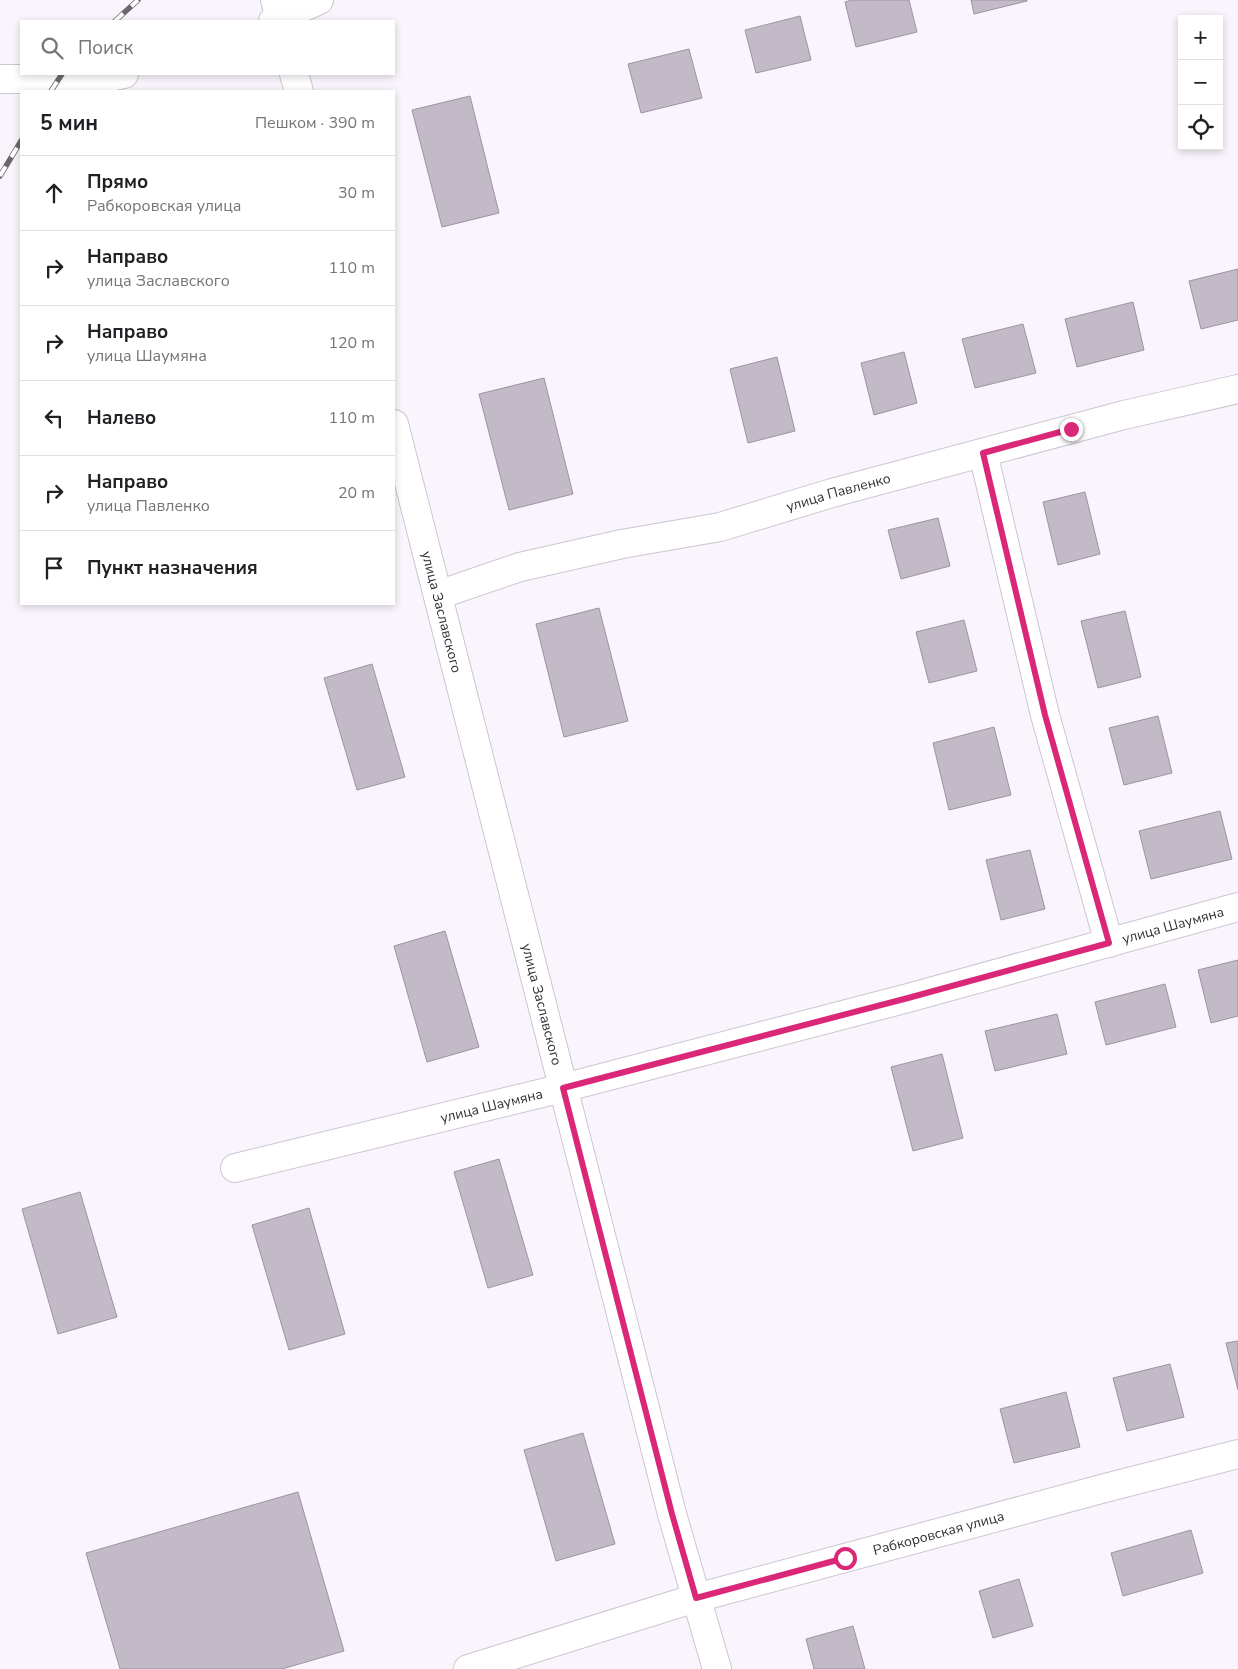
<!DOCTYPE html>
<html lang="ru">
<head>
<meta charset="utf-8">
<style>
	:root { --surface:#fff; --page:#f6f6f6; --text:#202124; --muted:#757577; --line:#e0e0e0 }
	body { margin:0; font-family:"Nunito Sans",sans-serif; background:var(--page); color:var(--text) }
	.controls { position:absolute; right:15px; top:15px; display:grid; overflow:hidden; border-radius:0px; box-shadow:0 2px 8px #0003 }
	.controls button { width:45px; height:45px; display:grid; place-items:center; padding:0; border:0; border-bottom:1px solid var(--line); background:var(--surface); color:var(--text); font:25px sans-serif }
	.stop { position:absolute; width:15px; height:15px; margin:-11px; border:4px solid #db2777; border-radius:50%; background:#fff }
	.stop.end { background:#db2777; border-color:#fff; box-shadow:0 1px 5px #0008 }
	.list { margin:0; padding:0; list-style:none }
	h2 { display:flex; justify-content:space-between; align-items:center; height:65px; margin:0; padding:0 20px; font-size:21px }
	h2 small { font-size:16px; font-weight:400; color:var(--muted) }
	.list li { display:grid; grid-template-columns:32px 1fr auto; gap:15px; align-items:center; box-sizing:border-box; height:75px; padding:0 20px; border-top:1px solid var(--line) }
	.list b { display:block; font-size:19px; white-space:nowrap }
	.list p { margin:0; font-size:16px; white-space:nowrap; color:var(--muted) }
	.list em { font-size:16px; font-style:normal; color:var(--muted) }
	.icon { flex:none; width:28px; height:28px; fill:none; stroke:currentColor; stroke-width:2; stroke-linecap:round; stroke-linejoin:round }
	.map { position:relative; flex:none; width:1238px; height:1669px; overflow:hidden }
	.search { position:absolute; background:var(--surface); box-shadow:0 2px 8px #0003; left:20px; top:20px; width:375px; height:55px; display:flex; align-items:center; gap:12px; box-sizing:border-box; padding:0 18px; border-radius:0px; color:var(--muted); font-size:19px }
	.panel { position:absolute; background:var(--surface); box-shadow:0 2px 8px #0003; left:20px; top:90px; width:375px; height:515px; border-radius:0px }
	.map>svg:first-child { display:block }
	.building { fill:#c2bac7; stroke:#9c94a1 }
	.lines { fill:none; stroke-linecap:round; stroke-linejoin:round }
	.minor-casing { stroke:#cdc5d2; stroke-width:30 }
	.major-casing { stroke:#cdc5d2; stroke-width:30 }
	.minor { stroke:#fff; stroke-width:28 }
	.major { stroke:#fff; stroke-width:28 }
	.rail-casing { stroke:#6c686e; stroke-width:5.5 }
	.rail { stroke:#fff; stroke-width:4; stroke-dasharray:11; stroke-linecap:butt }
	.route { stroke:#db2777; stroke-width:6 }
	.labels { text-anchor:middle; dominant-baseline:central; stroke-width:4; stroke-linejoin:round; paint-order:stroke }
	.street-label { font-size:14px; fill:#333035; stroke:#fff }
</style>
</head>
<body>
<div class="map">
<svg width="1238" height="1669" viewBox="0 0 1238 1669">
	<rect width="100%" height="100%" fill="#faf5fd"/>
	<path class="building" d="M852 0H909L917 32 856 47 845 2Z
		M971 0H1027V1L974 14Z
		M800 16 811 60 756 73 745 30Z
		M689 49 702 98 641 113 628 64Z
		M470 96 499 213 442 227 412 110Z
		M1238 269V320L1201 329 1189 281Z
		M1133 302 1144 350 1077 367 1065 319Z
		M1023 324 1036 373 975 388 962 339Z
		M904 352 917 403 874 415 861 363Z
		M777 357 795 431 748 443 730 369Z
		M544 378 573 494 509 510 479 394Z
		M1085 492 1100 554 1058 565 1043 502Z
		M938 518 950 566 901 579 888 530Z
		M599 608 628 721 564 737 536 624Z
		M1125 611 1141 677 1098 688 1081 621Z
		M964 620 977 671 929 683 916 632Z
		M372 664 405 777 357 790 324 678Z
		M1158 716 1172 773 1124 785 1109 728Z
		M994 727 1011 795 949 810 933 743Z
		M1220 811 1232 859 1151 879 1139 831Z
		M1030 850 1045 909 1001 920 986 860Z
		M445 931 479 1047 427 1062 394 946Z
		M1238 960V1016L1211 1023 1198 970Z
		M1165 984 1176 1027 1106 1045 1095 1002Z
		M1057 1014 1067 1054 995 1071 985 1031Z
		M942 1054 963 1138 913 1151 891 1067Z
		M499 1159 533 1275 488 1288 454 1172Z
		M80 1192 117 1317 58 1334 22 1209Z
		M309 1208 345 1334 289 1350 252 1225Z
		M1238 1341V1390L1226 1343Z
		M1170 1364 1184 1417 1127 1431 1113 1378Z
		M1066 1392 1080 1447 1014 1463 1000 1409Z
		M583 1433 615 1544 556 1561 524 1450Z
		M298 1492 344 1651 282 1669H120L86 1553Z
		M1191 1530 1203 1573 1123 1596 1111 1553Z
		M1019 1579 1033 1626 993 1638 979 1591Z
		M853 1626 865 1669H814L806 1639Z"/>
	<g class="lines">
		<defs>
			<g id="minor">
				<path d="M275 0 281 21"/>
				<path d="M294 74 299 91"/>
				<path id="s1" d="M394 424 672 1514 717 1669"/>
				<path d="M983 453 1045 715 1109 943"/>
				<path id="s2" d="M438 595 520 567 622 544 720 527 832 493 1124 415 1238 389"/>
				<path id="s3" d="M235 1168 563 1088 908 998 1238 907"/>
				<path id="s4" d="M468 1669 696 1598 1105 1488 1238 1454"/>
			</g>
			<path id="major" d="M273 21 319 0
				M0 79H58L114 76 124 74"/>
		</defs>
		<use href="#minor" class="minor-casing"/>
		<use href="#major" class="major-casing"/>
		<use href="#minor" class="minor"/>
		<use href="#major" class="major"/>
		<defs>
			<path id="rail" d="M115 21 138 0
				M51 91 62 74
				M0 176 21 141"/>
		</defs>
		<use href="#rail" class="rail-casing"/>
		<use href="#rail" class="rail"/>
	</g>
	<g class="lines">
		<path class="route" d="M845 1558 696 1598 672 1514 563 1088 908 998 1109 943 1045 715 983 453 1071 429"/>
	</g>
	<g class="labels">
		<g class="street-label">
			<text stroke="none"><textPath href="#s2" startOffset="414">улица Павленко</textPath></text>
			<text stroke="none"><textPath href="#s1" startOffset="194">улица Заславского</textPath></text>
			<text stroke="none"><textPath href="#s3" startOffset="969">улица Шаумяна</textPath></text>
			<text stroke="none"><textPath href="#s1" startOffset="599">улица Заславского</textPath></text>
			<text stroke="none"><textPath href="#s3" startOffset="264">улица Шаумяна</textPath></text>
			<text stroke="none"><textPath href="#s4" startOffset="490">Рабкоровская улица</textPath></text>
		</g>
	</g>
</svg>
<div class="controls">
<button>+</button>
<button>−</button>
<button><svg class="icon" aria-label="locate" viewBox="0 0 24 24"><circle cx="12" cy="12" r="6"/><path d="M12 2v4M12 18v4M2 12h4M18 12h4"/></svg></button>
</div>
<div class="stop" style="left:845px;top:1558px"></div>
<div class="stop end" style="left:1071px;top:429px"></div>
<div class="search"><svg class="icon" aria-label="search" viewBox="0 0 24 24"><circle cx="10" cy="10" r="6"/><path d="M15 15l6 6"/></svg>Поиск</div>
<section class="panel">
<h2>5 мин<small>Пешком · 390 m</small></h2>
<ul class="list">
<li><svg class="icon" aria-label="ahead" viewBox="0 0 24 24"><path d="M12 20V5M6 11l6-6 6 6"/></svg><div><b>Прямо</b><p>Рабкоровская улица</p></div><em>30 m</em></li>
<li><svg class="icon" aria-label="right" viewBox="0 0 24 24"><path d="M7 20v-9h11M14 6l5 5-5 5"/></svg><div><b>Направо</b><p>улица Заславского</p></div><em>110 m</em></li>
<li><svg class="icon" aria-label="right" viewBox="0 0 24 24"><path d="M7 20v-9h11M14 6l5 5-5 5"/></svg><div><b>Направо</b><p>улица Шаумяна</p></div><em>120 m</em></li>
<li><svg class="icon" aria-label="left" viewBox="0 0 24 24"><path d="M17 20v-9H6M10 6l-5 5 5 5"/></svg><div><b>Налево</b></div><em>110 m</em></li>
<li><svg class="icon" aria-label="right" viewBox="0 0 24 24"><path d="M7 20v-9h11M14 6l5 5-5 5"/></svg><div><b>Направо</b><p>улица Павленко</p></div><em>20 m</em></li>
<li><svg class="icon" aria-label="arrive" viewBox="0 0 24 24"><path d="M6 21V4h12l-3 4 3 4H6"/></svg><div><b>Пункт назначения</b></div></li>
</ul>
</section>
</div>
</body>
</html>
